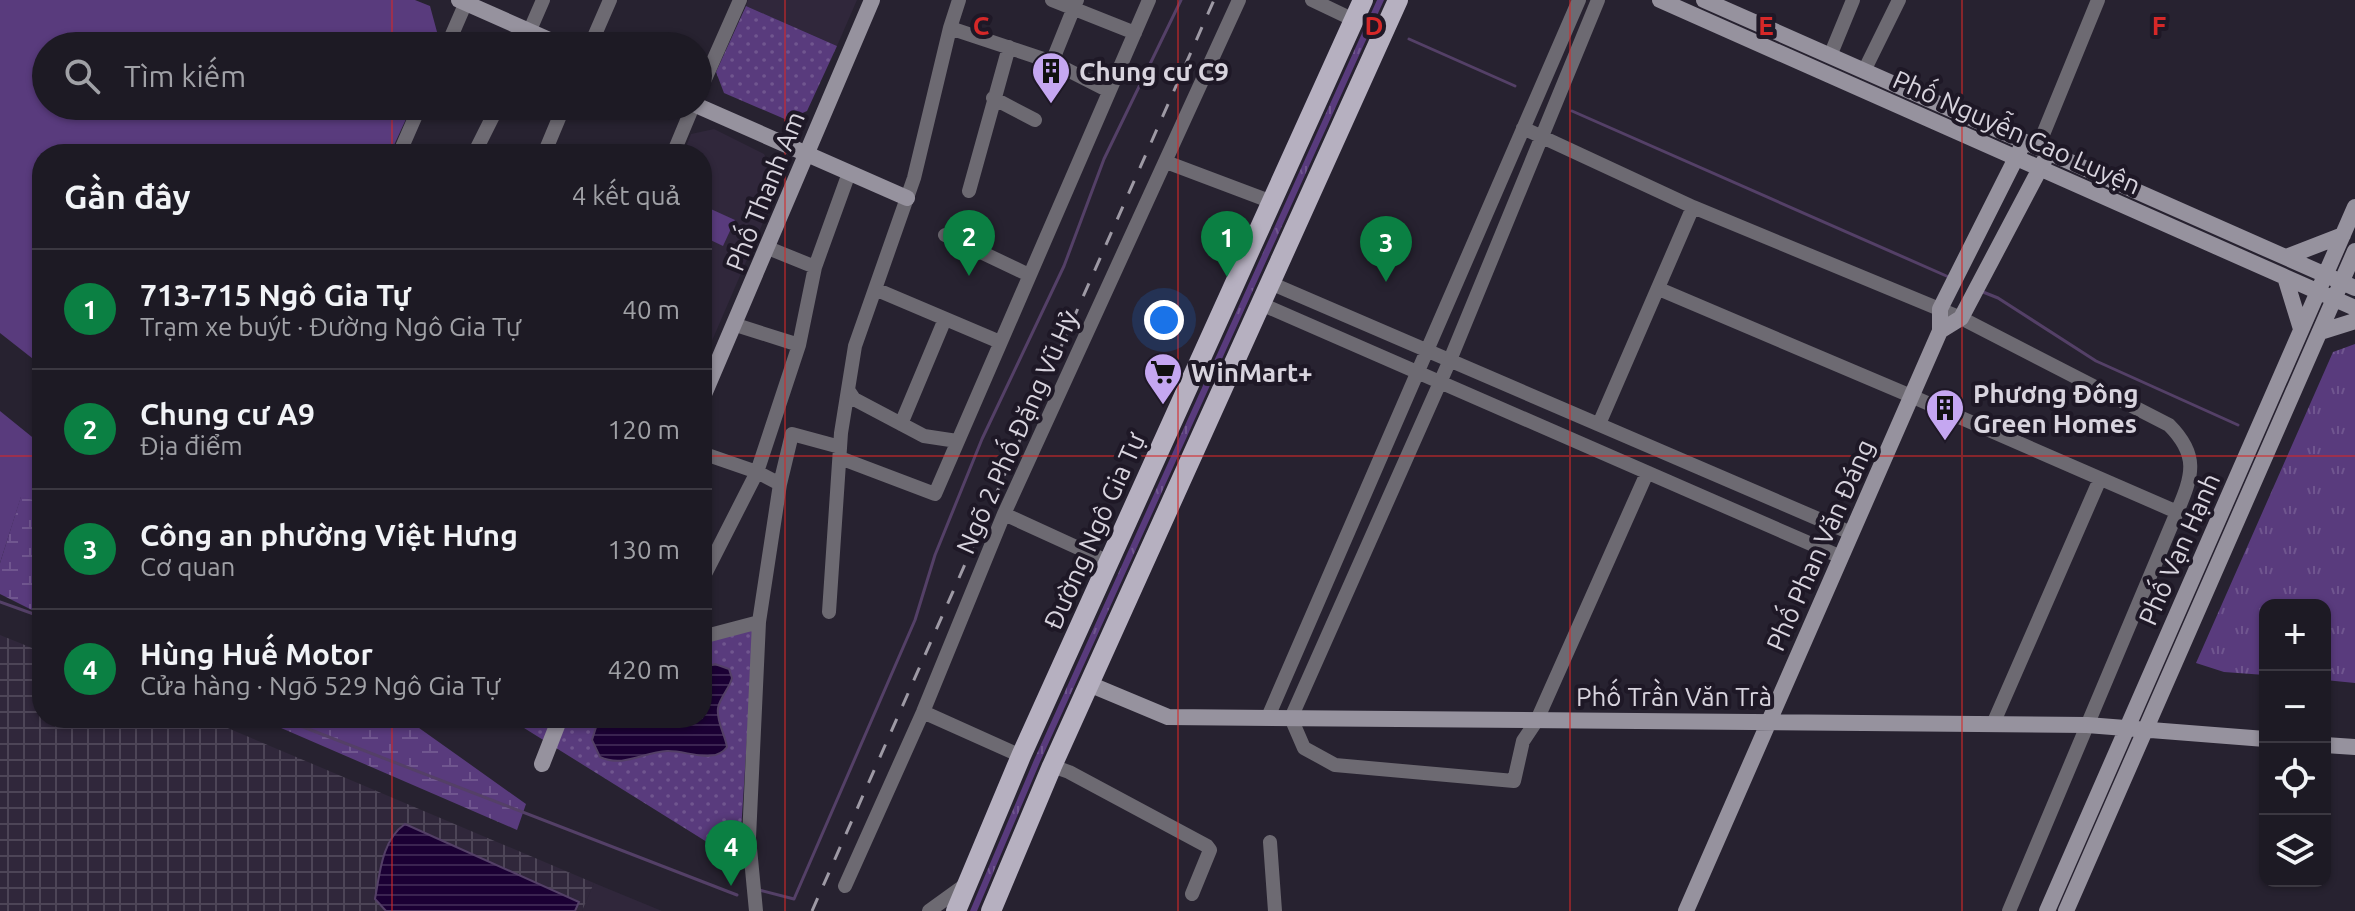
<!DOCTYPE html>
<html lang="vi">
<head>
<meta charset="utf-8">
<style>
	:root { --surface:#1d1a24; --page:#2a2731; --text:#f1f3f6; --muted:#a0a1a6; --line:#3b3841; --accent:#0b8043 }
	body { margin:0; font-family:Ubuntu,sans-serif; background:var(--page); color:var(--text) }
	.controls { position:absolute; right:24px; bottom:24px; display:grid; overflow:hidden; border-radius:16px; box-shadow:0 2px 6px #0004 }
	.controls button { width:72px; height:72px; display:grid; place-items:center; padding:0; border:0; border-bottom:2px solid var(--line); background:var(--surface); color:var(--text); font:40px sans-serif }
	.you { position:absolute; left:1164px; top:320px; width:28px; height:28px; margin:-20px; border:6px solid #fff; border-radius:50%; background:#1a73e8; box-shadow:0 0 0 12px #1a73e833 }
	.badge { display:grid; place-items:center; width:52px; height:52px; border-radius:50%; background:var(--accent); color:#fff; font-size:26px; font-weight:700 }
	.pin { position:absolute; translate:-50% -66px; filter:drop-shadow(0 2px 4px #0008) }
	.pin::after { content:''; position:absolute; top:42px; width:28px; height:24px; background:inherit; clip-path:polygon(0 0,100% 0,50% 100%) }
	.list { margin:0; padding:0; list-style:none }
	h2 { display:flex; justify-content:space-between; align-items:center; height:104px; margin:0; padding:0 32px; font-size:34px }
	h2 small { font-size:26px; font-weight:400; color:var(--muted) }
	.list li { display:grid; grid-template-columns:52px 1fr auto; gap:24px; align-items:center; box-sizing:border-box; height:120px; padding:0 32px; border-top:2px solid var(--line) }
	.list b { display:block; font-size:30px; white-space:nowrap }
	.list p { margin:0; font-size:26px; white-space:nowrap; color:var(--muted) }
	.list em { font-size:26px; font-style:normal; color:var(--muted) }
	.icon { flex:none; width:44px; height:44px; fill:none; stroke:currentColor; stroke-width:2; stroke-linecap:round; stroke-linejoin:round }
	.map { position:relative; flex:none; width:2355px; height:911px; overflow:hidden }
	.search { position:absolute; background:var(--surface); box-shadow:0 2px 6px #0004; left:32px; top:32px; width:680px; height:88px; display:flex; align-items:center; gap:20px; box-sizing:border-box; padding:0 28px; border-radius:44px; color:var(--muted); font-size:30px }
	.panel { position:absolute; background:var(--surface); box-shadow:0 2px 6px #0004; left:32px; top:144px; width:680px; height:584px; border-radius:32px }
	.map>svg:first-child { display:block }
	.built { fill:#30273b }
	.industrial { fill:url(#industrial-grid) }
	.grass { fill:url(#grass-tufts) }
	.wetland { fill:url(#wetland-marsh) }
	.park { fill:url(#park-dots) }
	.garden { fill:#593b7d }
	.water { fill:url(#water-rules); stroke:#544067; stroke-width:2 }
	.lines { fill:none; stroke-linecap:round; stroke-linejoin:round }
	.stream { stroke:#544067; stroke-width:3 }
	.street { stroke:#6d6a72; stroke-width:14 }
	.secondary { stroke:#96929e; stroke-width:16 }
	.primary { stroke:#b6b0c0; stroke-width:20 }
	.rail { stroke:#9e9aa5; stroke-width:3; stroke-dasharray:14 14; stroke-linecap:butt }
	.grid { fill:none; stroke:#d62828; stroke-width:2; stroke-opacity:0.55 }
	.labels { text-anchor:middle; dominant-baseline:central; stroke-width:8; stroke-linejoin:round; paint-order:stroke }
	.poi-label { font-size:26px; font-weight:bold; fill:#d8d4de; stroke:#1e1826; text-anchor:start }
	.street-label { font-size:26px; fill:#d8d4de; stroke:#1e1826 }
	.grid-label { font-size:26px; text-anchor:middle; font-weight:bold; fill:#d62828; stroke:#1e1826; stroke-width:8; stroke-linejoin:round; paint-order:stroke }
</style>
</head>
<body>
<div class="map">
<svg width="2355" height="911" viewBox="0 0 2355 911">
	<defs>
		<pattern id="industrial-grid" width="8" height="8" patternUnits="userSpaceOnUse" patternTransform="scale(2)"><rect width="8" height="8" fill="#30273b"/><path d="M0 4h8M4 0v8" fill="none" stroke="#4d4557"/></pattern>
		<pattern id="grass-tufts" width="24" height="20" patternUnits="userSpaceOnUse" patternTransform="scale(2)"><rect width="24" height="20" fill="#593b7d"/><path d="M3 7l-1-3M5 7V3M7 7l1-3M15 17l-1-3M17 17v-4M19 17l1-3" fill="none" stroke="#70568f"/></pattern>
		<pattern id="wetland-marsh" width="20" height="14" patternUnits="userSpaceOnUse" patternTransform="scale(2)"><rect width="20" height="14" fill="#593b7d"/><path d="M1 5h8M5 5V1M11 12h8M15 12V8" fill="none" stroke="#70568f"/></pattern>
		<pattern id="park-dots" width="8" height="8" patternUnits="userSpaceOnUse" patternTransform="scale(2)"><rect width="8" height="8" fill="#593b7d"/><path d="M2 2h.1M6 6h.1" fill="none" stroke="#70568f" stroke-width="1.8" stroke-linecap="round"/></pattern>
		<pattern id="water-rules" width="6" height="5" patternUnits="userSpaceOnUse" patternTransform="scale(2)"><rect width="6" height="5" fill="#1b0034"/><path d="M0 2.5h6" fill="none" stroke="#3b2451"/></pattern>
	</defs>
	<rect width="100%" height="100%" fill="#272230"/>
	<path class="built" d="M748 0H857L837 46 746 6Z
		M714 129 764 154 780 183 702 364V154H683L691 134Z
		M594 883 662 911H582Z"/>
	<path class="industrial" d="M0 635 42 652V718H204L594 883 582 911H0Z"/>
	<path class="grass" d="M1377 0H1384L1040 762 977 911H970L1034 760Z
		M2355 344V683L2325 680V605H2265V675L2224 672 2196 663 2333 352Z"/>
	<path class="wetland" d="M21 496 42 502V615L0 594V563Z
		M258 718H405L526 804 517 830Z"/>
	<path class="park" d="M746 6 837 46 807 111 787 120 724 93 716 72Z
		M754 629 739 862 508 718H702V643Z"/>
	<path class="garden" d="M0 0H415L430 6 440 43 439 46H46V106H412L390 154H42V366L0 333Z
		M702 205 735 220 723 246 702 236Z
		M0 411 42 445V502L21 497 0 563Z"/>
	<path class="water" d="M715 664 729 669 732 678C730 688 720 697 718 708 716 721 725 734 727 747 714 765 686 750 667 751 643 752 624 768 600 757L592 740 597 724 604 718H702V668Z
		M405 824 579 902 575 911H386L375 899C380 872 382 840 405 824Z"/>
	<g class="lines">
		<path class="stream" d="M1409 39 1515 86
			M1572 111 1951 278
			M1983 292 1998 298 2096 361 2238 425
			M0 602 42 617
			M280 718 737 895
			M759 890 794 899 915 620 935 555 982 439 1064 266 1104 159 1181 0"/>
		<path class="street" d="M1052 0 1135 33
			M1312 0 1354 20
			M1598 0 1450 360 1291 718 1304 748 1335 765 1514 781 1523 741 1537 720 1647 473
			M950 28 1052 62 1109 91
			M447 46 467 0
			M523 46 543 0
			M590 46 610 0
			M1830 56 1853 0
			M1052 62 1077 0
			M1864 71 1899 0
			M698 95 740 0
			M993 98 1035 120
			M1523 128 1693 207 1961 318 2169 425C2199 455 2193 475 2177 512
			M2044 132 2098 0
			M399 154 420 106
			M474 154 498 106
			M544 154 564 106
			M673 154 693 106
			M1166 162 1272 202
			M969 191 1009 47
			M945 235 1029 275
			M768 248 815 267
			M1270 283 1851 533
			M875 289 1000 342
			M1659 289 1911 396 2177 512 2009 911
			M1261 304 1841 557
			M736 325 799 345
			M848 390 854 399 924 436 957 441
			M901 424 945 319
			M1599 424 1693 207
			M702 453 757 472 780 484
			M840 458 935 494 1149 0
			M1004 514 1109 562
			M702 580 757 472 799 345 815 267 849 173
			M829 612 841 433 855 346 914 178 950 28 959 0
			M702 637 759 622
			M923 712 1021 756
			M1268 717 1579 0
			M1993 724 2100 479
			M1052 766 1069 772 1207 846 1210 850 1192 894
			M1270 842 1275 911
			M845 886 923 712 1004 514 1239 0
			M756 911 749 838 759 622 780 484 792 434 840 447
			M929 911 965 885"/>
		<path class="secondary" d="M459 0 563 46
			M1660 0 2355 308
			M1704 0 2355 288
			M698 106 907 198
			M2286 257 2343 235
			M2285 277 2301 329
			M1940 331 1961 318 2044 161
			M2320 332 2355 321
			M702 399 872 0
			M1089 684 1168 717 2087 725 2265 739
			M2325 745 2355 747
			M542 764 560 718
			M1686 911 1940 331V309L2024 142
			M2047 911 2355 207
			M2066 911 2355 251"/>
		<path class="primary" d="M956 911 1021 756 1363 0
			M991 911 1052 766 1398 0"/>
		<path class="rail" d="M812 911 1214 0"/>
	</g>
	<path class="grid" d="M392 0V46M785 0V911M1178 0V911M1570 0V911M1962 0V911M392 106V154M0 456H42M702 456H2355M392 718V911"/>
	<defs>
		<symbol id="building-pin" viewBox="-11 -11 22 30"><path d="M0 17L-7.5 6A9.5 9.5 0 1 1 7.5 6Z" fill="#c5a7f1" stroke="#1e1826"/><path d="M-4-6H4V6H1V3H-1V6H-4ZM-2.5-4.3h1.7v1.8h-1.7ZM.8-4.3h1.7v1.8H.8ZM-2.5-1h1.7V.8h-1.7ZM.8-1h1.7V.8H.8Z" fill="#111"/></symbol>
		<symbol id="supermarket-pin" viewBox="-11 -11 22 30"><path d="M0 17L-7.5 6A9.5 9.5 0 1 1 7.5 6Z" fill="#c5a7f1" stroke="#1e1826"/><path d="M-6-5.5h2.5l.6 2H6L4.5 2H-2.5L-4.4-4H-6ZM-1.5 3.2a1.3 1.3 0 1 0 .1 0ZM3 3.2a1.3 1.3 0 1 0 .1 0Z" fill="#111"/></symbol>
	</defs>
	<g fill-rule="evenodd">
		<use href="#building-pin" x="1029" y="49" width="44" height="60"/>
		<use href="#supermarket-pin" x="1141" y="350" width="44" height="60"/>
		<use href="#building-pin" x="1923" y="386" width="44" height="60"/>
	</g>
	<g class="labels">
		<g class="poi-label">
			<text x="1079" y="71">Chung cư C9</text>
			<text x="1191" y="372">WinMart+</text>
			<text x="1973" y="393">Phương Đông<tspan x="1973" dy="30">Green Homes</tspan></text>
		</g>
		<g class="street-label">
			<text transform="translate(2017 132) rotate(24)">Phố Nguyễn Cao Luyện</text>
			<text transform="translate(765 191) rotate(-68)">Phố Thanh Am</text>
			<text transform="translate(1017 432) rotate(-66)">Ngõ 2 Phố Đặng Vũ Hỷ</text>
			<text transform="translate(1094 531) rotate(-66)">Đường Ngô Gia Tự</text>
			<text transform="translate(1820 545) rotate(-66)">Phố Phan Văn Đáng</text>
			<text transform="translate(2179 549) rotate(-66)">Phố Vạn Hạnh</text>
			<text x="1674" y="696">Phố Trần Văn Trà</text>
		</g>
	</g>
	<g class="grid-label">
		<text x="981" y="35">C</text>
		<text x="1374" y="35">D</text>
		<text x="1766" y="35">E</text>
		<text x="2159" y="35">F</text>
	</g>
</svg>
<div class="controls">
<button>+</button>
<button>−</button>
<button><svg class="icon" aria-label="locate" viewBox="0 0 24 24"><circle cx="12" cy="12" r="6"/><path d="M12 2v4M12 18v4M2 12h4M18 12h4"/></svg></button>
<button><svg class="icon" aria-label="layers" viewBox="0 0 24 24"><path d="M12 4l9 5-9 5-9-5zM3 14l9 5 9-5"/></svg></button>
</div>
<div class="you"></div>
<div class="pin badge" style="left:1227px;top:277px">1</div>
<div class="pin badge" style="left:969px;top:276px">2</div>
<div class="pin badge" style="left:1386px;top:282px">3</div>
<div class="pin badge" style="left:731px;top:886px">4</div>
<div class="search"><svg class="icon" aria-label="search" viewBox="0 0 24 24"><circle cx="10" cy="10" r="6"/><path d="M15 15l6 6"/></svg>Tìm kiếm</div>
<section class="panel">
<h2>Gần đây<small>4 kết quả</small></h2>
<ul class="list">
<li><span class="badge">1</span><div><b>713-715 Ngô Gia Tự</b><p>Trạm xe buýt · Đường Ngô Gia Tự</p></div><em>40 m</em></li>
<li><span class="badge">2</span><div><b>Chung cư A9</b><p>Địa điểm</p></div><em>120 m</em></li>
<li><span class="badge">3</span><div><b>Công an phường Việt Hưng</b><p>Cơ quan</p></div><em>130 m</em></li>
<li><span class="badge">4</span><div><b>Hùng Huế Motor</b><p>Cửa hàng · Ngõ 529 Ngô Gia Tự</p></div><em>420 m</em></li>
</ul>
</section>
</div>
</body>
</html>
